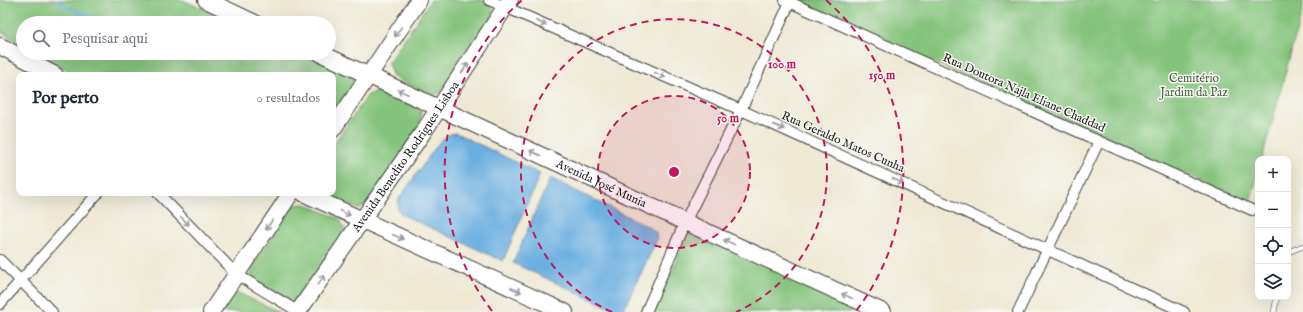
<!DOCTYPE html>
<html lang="pt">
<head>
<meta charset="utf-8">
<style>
	:root { --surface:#fff; --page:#f6f6f7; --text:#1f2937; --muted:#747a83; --line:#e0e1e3 }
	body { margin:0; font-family:"IM FELL English",serif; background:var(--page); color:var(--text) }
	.controls { position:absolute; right:12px; bottom:12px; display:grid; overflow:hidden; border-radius:8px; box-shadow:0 4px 16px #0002 }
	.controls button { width:36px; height:36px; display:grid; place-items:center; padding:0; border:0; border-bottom:1px solid var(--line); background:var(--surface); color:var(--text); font:20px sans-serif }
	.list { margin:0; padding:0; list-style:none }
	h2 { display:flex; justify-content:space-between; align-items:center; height:52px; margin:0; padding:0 16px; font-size:17px }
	h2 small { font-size:13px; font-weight:400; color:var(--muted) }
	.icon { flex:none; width:22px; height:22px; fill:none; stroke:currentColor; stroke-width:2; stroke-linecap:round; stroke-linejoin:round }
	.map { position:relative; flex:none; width:1303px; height:312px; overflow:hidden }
	.search { position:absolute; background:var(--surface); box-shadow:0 4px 16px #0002; left:16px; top:16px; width:320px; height:44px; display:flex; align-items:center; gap:10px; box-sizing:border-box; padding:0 14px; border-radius:22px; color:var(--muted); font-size:15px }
	.panel { position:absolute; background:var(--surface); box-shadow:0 4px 16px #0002; left:16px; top:72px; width:320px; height:124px; border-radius:8px }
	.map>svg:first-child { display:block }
	.green { fill:#84c47c; stroke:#50704c }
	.water { fill:#6bafe1; stroke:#44667e }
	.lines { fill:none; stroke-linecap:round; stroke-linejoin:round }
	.stream { stroke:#6bafe1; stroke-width:3 }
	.lane-casing { stroke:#3c3b38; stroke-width:6 }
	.street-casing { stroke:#3c3b38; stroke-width:12 }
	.primary-casing { stroke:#3c3b38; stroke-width:18 }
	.lane { stroke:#fff; stroke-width:5 }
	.street { stroke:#fff; stroke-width:10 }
	.primary { stroke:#fff; stroke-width:16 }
	.oneway { stroke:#999 }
	.ring { fill:none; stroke:#c2185b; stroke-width:2; stroke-dasharray:7 5 }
	.labels { text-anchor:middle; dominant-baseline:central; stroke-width:3; stroke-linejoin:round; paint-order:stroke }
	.park-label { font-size:12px; fill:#465f42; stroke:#f6f6f2 }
	.street-label { font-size:12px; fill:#1c1c1c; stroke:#f6f6f2 }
	.centre { fill:#c2185b; stroke:#f6f6f2; stroke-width:2 }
	.ring-label { font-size:12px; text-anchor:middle; font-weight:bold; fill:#c2185b; stroke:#f6f6f2; stroke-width:3; stroke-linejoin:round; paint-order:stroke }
</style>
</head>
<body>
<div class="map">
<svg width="1303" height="312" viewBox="0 0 1303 312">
	<rect width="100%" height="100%" fill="#f6f6f2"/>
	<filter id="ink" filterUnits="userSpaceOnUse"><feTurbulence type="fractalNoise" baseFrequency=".025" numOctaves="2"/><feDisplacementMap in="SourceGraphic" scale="8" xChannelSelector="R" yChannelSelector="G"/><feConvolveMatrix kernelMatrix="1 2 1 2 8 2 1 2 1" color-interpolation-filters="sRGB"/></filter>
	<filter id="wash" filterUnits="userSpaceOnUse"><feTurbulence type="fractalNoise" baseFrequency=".012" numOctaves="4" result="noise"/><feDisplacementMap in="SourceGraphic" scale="16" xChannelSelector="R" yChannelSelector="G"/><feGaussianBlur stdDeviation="0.9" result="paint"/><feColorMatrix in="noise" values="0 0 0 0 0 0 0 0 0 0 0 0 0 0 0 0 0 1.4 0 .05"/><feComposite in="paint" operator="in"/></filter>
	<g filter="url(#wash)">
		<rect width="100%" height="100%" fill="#efe9d4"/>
		<path class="green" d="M0 0H183L234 23H23V46L0 31Z
			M431 0H482L490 4 495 13 442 92 433 95 393 77 388 63Z
			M793 0H1303V8L1262 159H1258V173L1250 202Z
			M35 53H302L361 79 333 120V75H77Z
			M379 91 418 108 421 113 420 125 368 203 358 209 322 193H333V145L368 95Z
			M305 204 340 219 345 231 304 296 295 301C286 299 257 287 252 278 250 274 251 270 253 266L294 205Z
			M690 229 873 312H654Z
			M234 291 279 312H220Z"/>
		<path class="water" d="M456 133 540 174 503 261 403 215C396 211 397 205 399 199L440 141 450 134Z
			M550 178 649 227 656 233 657 240 655 244 625 306 620 311H617L513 263Z"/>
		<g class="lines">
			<path class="stream" d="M58 0C69 12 97 18 113 23"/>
		</g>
	</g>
	<g filter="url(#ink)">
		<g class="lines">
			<defs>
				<path id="lane" d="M1288 252 1303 246
					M1274 312 1277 297"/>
				<path id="street" d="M489 0 741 110 1184 312
					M785 0 1252 210
					M158 193 236 274 299 312
					M0 260 52 312
					M0 304 98 193
					M646 312 685 222 741 110 790 2
					M1018 312 1099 141"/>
				<g id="primary">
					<path d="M206 0 255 23"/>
					<path d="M0 46 55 75"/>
					<path id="s1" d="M320 53 685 222 883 312"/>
					<path d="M333 129 419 0"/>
					<path d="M303 193 565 312"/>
					<path d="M211 312 291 193"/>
					<path id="s2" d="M298 312 424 131 510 0"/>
				</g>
			</defs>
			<use href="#lane" class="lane-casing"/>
			<use href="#street" class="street-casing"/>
			<use href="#primary" class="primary-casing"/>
			<use href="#lane" class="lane"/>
			<use href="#street" class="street"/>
			<use href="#primary" class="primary"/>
		</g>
		<defs><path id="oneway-shaft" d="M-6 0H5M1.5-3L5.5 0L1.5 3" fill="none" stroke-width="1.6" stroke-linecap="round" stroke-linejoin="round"/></defs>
		<g class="oneway">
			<use href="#oneway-shaft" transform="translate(541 23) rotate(24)"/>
			<use href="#oneway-shaft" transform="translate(398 32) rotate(124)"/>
			<use href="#oneway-shaft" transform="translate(465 68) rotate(-57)"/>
			<use href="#oneway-shaft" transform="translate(660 75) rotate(24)"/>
			<use href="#oneway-shaft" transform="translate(403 92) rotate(-155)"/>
			<use href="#oneway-shaft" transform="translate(779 127) rotate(24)"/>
			<use href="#oneway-shaft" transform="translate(535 153) rotate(-155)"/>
			<use href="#oneway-shaft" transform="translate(898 181) rotate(24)"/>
			<use href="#oneway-shaft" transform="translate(345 213) rotate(25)"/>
			<use href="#oneway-shaft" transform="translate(185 221) rotate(46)"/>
			<use href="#oneway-shaft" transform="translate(269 225) rotate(124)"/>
			<use href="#oneway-shaft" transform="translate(398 237) rotate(24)"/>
			<use href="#oneway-shaft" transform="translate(729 242) rotate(-156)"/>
			<use href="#oneway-shaft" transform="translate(321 280) rotate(-55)"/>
			<use href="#oneway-shaft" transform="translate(516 290) rotate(24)"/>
			<use href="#oneway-shaft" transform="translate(847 296) rotate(-156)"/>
		</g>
	</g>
	<circle cx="674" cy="172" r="76" fill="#c2185b" fill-opacity=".12"/>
	<g class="ring">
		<circle cx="674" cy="172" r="76"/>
		<path d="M612 312A153 153 0 1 1 736 312"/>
		<path d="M492 311A229 229 0 0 1 522 0M826 0A229 229 0 0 1 856 311"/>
	</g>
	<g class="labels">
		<g class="park-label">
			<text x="1194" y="78">Cemitério<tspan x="1194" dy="14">Jardim da Paz</tspan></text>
		</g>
		<g class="street-label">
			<text transform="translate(1024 93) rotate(24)">Rua Doutora Najla Eliane Chaddad</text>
			<text transform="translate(843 142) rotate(24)">Rua Geraldo Matos Cunha</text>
			<text stroke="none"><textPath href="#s2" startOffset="189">Avenida Benedito Rodrigues Lisboa</textPath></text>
			<text stroke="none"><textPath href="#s1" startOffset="310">Avenida José Munia</textPath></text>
		</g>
	</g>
	<circle cx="674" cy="172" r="6" class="centre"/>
	<g class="ring-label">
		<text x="782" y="68">100 m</text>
		<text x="882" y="79">150 m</text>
		<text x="728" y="122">50 m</text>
	</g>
</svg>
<div class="controls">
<button>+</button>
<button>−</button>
<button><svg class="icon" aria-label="locate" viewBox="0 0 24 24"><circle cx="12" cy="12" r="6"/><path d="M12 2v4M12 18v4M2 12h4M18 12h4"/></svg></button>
<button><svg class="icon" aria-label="layers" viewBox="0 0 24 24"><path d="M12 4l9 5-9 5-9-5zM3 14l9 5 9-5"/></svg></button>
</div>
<div class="search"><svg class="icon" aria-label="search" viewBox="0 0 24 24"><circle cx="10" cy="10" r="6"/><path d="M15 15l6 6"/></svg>Pesquisar aqui</div>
<section class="panel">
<h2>Por perto<small>0 resultados</small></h2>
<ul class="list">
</ul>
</section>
</div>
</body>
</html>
